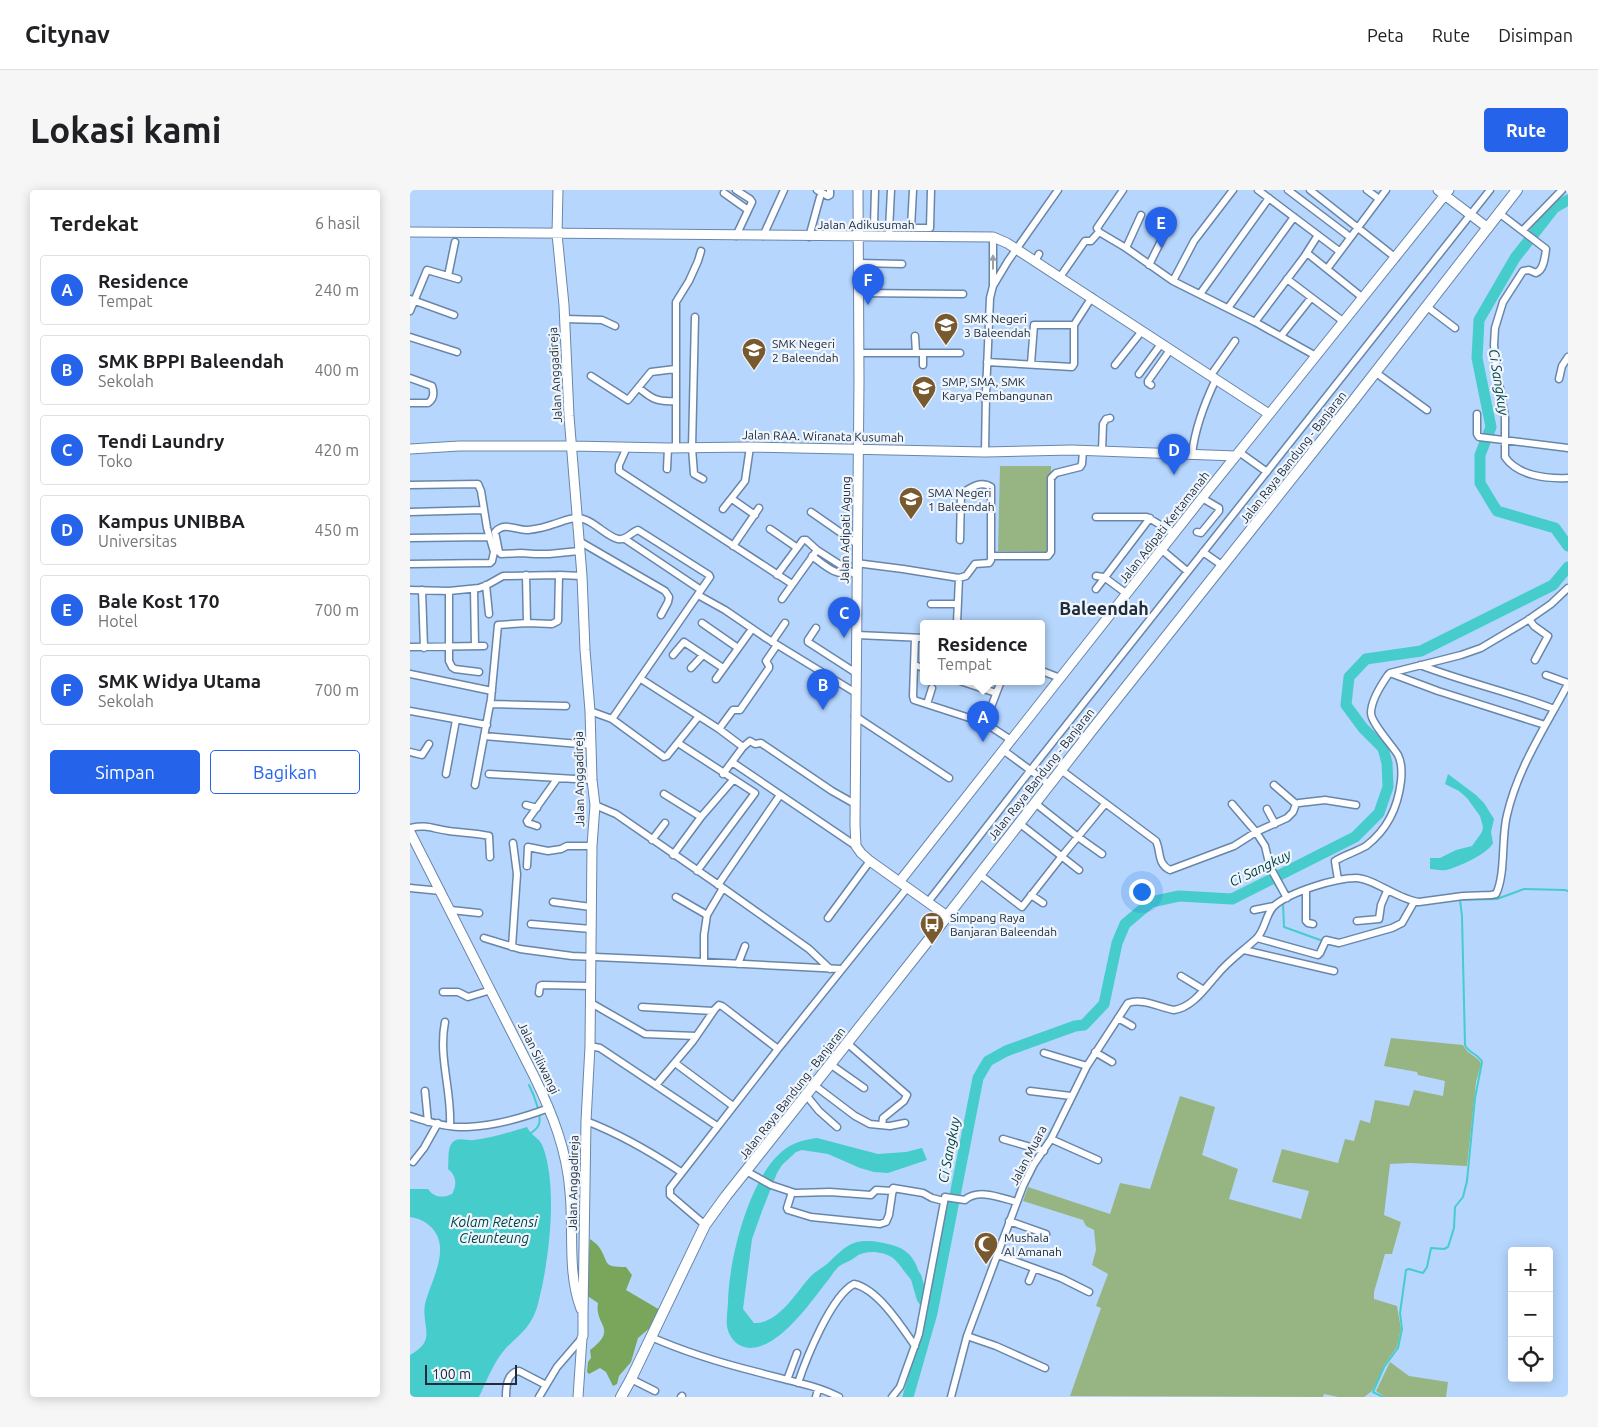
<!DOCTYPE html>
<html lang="id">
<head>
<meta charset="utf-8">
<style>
	:root { --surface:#fff; --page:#f6f6f6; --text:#202124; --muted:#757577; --line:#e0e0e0; --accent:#2563eb }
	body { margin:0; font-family:Ubuntu,sans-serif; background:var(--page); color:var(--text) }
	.controls { position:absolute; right:15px; bottom:15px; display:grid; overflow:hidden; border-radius:5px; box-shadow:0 2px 12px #0003 }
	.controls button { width:45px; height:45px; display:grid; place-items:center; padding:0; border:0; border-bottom:1px solid var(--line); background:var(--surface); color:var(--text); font:25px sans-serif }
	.scale { position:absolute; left:15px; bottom:12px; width:92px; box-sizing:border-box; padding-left:5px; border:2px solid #202c3b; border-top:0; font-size:14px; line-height:18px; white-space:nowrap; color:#202c3b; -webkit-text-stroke:4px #eef5fd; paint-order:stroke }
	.you { position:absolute; left:731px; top:701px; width:18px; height:18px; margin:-12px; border:4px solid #fff; border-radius:50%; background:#1a73e8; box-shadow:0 0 0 8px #1a73e833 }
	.badge { display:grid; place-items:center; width:32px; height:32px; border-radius:50%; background:var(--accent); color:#fff; font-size:16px; font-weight:700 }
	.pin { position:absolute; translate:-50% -41px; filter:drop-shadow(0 1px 2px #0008) }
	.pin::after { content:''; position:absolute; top:26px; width:18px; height:15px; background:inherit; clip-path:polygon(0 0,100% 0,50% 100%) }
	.popup { position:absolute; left:510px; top:430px; width:125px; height:65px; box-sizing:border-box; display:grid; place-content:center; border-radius:5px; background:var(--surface); filter:drop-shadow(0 1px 4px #0005); font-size:16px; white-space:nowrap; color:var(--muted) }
	.popup b { font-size:19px; color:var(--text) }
	.popup::after { content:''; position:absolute; left:50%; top:100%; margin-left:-10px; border:10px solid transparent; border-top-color:var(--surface) }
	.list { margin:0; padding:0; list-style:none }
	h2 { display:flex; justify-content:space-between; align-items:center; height:65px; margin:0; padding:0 20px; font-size:21px }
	h2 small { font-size:16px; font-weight:400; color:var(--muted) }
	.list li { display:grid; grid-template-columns:32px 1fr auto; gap:15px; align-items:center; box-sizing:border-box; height:70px; margin:0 10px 10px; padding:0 10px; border:1px solid var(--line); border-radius:5px }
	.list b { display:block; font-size:19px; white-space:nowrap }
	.list p { margin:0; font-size:16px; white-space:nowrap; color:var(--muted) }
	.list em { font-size:16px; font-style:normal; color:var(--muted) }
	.actions { display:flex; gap:10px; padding:15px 20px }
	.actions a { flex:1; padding:11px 0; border:1px solid var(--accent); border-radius:5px; text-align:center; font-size:18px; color:var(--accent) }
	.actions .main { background:var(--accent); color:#fff }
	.icon { flex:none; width:28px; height:28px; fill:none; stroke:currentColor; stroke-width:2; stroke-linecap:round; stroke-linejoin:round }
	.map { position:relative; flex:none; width:1158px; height:1207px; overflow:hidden; border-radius:5px }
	header { display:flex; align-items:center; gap:30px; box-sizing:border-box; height:70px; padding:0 25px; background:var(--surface); border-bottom:1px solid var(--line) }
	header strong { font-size:24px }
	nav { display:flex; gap:28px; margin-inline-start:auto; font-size:18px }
	.intro { display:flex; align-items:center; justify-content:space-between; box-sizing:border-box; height:120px; padding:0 30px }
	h1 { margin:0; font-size:35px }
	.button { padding:12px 22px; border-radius:5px; background:var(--accent); color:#fff; font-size:18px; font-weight:700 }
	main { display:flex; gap:30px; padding:0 30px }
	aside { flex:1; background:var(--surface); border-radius:5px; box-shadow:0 2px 12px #0003 }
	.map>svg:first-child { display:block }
	.green { fill:#97b583 }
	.forest { fill:#79a65b }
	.water { fill:#46ccca }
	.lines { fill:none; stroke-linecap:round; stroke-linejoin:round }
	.stream { stroke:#46ccca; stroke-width:2 }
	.river { stroke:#46ccca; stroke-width:11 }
	.street-casing { stroke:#6986aa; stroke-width:9 }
	.secondary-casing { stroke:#6986aa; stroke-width:11 }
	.primary-casing { stroke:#6986aa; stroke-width:12 }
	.street { stroke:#fff; stroke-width:6 }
	.secondary { stroke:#fff; stroke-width:9 }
	.primary { stroke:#fff; stroke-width:10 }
	.oneway { fill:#9ba0a7 }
	.labels { text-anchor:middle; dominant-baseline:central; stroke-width:4.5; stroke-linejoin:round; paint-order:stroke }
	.street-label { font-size:12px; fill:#202c3b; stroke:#eef5fd }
	.poi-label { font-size:12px; fill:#202c3b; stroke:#eef5fd; text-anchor:start }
	.water-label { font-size:14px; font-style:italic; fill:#014140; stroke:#eef5fd }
	.district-label { font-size:18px; font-weight:bold; fill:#202c3b; stroke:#eef5fd }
</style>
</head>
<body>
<header>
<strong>Citynav</strong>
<nav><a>Peta</a><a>Rute</a><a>Disimpan</a></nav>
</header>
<div class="intro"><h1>Lokasi kami</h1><a class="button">Rute</a></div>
<main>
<aside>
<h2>Terdekat<small>6 hasil</small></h2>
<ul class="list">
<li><span class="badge">A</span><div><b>Residence</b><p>Tempat</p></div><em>240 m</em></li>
<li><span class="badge">B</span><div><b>SMK BPPI Baleendah</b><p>Sekolah</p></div><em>400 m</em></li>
<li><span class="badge">C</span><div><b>Tendi Laundry</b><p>Toko</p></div><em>420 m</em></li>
<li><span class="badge">D</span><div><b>Kampus UNIBBA</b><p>Universitas</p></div><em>450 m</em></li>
<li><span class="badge">E</span><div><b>Bale Kost 170</b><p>Hotel</p></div><em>700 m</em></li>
<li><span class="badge">F</span><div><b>SMK Widya Utama</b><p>Sekolah</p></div><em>700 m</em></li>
</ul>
<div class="actions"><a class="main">Simpan</a><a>Bagikan</a></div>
</aside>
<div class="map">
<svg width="1158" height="1207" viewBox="0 0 1158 1207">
	<rect width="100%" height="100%" fill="#b6d6fd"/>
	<path class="green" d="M590 276H641L640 362 588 361Z
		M981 848 1053 855 1057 861 1069 870 1071 874 1066 892 1057 976 1000 973 980 974 974 1025 991 1032 982 1064H975L964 1102V1109L987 1116 991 1139 987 1157 973 1177 969 1189 962 1201 954 1207H928L914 1204 913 1207 660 1206 691 1118 686 1116 698 1084 682 1075 686 1060 684 1040 676 1036 673 1030 613 1011 618 997 700 1024 710 993 740 999 770 906 805 917 792 965 828 979 819 1009 891 1029 899 1001 862 992 872 959 928 973 935 949 944 951 950 930 960 933 965 910 999 916 1004 900 1033 906 1035 891 1008 885 1007 882 974 876Z
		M980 1172 999 1186 1038 1192 1036 1207H975L966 1201Z"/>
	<path class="forest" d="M180 1049C183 1051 187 1054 189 1057 200 1073 191 1077 216 1077L222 1085 216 1100 250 1120 242 1136 228 1148 221 1172 209 1186 207 1194 203 1196 196 1182 190 1178 179 1184 177 1182 178 1172 181 1168 180 1160C209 1138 184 1136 188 1113L176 1105Z"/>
	<path class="water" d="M1038 584 1066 605 1074 613 1084 629 1081 642 1083 653C1079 663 1047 678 1036 680 1030 681 1025 679 1020 679V668H1030L1046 660 1062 656 1072 642 1073 637 1070 626 1057 608 1049 601 1035 594Z
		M117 937C121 946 130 948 133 957 147 995 140 1058 132 1097 129 1108 128 1119 122 1129 115 1143 101 1151 92 1163 82 1176 76 1192 69 1207H0V1165C28 1150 11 1136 15 1114 21 1090 42 1058 21 1037 15 1031 8 1028 0 1027V999H18C24 1008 33 1008 42 1004 47 995 47 986 38 979 39 972 37 959 42 953 47 946 57 951 64 950 82 948 100 942 117 937Z
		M407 948 468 964 496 962 512 958 517 970 478 983 464 982 450 978 418 964 392 960 386 962 372 975 367 983 352 1021 342 1049 333 1119 344 1133C369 1134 386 1102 401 1086 406 1081 412 1078 417 1074 425 1067 433 1057 444 1053 456 1049 470 1052 482 1055 497 1059 505 1068 509 1083L503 1091C497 1085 488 1072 483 1068 475 1062 460 1060 451 1064 447 1065 445 1068 441 1070 438 1072 434 1073 431 1075 426 1078 422 1085 419 1089 401 1111 372 1156 341 1158 332 1158 324 1153 320 1145 314 1135 318 1122 318 1111 319 1069 340 981 378 957 386 952 397 949 407 948Z"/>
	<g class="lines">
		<path class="stream" d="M861 689 869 700
			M1045 710 1087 709 1114 699 1155 700 1158 701
			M873 713 874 737 913 751
			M119 895C123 903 132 925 129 934 128 937 124 941 121 943
			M973 1207 963 1202 974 1177 988 1158 992 1139 990 1123 996 1080 999 1079 1013 1083 1017 1077 1021 1058 1034 1059 1038 1057 1044 1038 1045 1017 1053 1007 1057 991 1065 908 1072 872C1069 864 1058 863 1055 855L1052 726 1050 710"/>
		<path class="river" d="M1158 10 1144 18 1105 68 1069 130 1067 168 1081 237 1070 265V293L1087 321 1145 338 1158 356
			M498 1077 506 1087 512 1108 520 1120
			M498 1207 522 1123 568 888 578 871 596 861 665 836 674 835 694 814 707 753 715 734 741 712 769 706 822 709 945 647 969 623 978 597 977 573 973 558 953 538 936 515 939 487 956 469 1011 461 1143 395 1158 377"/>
		<defs>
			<path id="street" d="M407 0 418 6 420 5V0
				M465 0 464 35 467 37 501 38 503 0
				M713 0 687 38 689 42 716 58 763 91 845 132 906 166
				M848 0 929 61
				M878 0 940 47
				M900 0 986 68
				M957 0 969 9
				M314 3 338 20
				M1089 23 1136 59C1135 67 1134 80 1126 83L1119 80 1113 81 1093 112 1085 138 1084 155 1086 176 1095 227V267C1108 286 1137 289 1158 288
				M501 38H520L521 0
				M1113 40 1152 0
				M479 41 481 0
				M326 46 342 12 340 9 326 0
				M353 46 374 0
				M399 47 410 7
				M583 47V95
				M716 58 731 25
				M897 63 953 108
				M625 71 629 64
				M448 73 492 74
				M739 75 758 37
				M917 79 976 0
				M38 86 45 52
				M650 87 675 51H681L689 42
				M877 89 934 132
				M763 91 784 51 823 0
				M448 103 553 104
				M790 104 859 8
				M0 109 44 125
				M1016 116 1045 138
				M818 118 884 27
				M0 121 17 80 48 89
				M285 127 282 258 284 284 293 289
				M155 129 192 130 205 136
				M845 132 894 67 908 45
				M505 146 506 163
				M871 146 901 108
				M0 147 47 162
				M449 163H550
				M513 163V175
				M577 172 662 177 664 174V135
				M621 174 624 135H664L682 107
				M705 175 732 141
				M965 182 1017 220
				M729 184 751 154
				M801 185 825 151
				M181 186 218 210 241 182 265 179
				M0 188 22 196C24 202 24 209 18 213H0
				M1149 189 1152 176 1158 167
				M741 195 738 193V191L760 160
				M229 198C242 209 247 212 265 211
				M1067 224V244L1069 247 1158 258
				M217 257 209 275V281L382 394
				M266 257V112L279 91 288 71 291 61
				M692 261 693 234 696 229 700 228
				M575 262 576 203 580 108 583 96 598 71 648 0
				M829 262 857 282V281
				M782 264C785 239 795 212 806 189
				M257 279 258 258
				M0 295 68 294 71 301 77 338 84 362 82 371 80 373 0 374
				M322 309 345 325
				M313 319 335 291 340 257
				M0 322 73 320
				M401 322 447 354
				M686 327H737L764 343
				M360 339 386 357
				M787 342 791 343 809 321V318L792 308
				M0 348 79 347
				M215 349 291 400
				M550 350 551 304C560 298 571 290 581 297V366
				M169 351 255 401 259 407 258 412 251 425
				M323 356 349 318
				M752 360 777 381
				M169 361 139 364H125L111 363 91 364 89 362 85 342C95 331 107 341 118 340 126 339 136 337 144 334 151 332 159 328 167 328 182 328 195 346 208 349 216 351 221 342 228 340L299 385 300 387 202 529
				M793 362 813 376
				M402 366C412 373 428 389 439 381
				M446 373 493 379 549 388 556 386 565 374 579 373 581 370V366H638L641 362V288L646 283 670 277 672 274 673 261
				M116 385 117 433 142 434 148 431 149 385
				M367 385 393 350H396L407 360
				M686 386 694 387 717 404
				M76 395 79 424
				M64 399 65 456
				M686 399 740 328
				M0 400 39 401
				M12 400 14 458
				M288 405 315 420 356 448 446 503
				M372 409 407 360 446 385
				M521 414H548
				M1119 429 1124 436 1138 446 1125 470
				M292 433 328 458
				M547 433 549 388
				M406 438 398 450V452L446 483
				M447 445 514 448
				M505 448 503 506 504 510 575 533 601 550
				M362 452 375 433
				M0 457 74 456
				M263 465 274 452 313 478
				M504 475 514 478
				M1010 475C1054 492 1100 502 1144 519
				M281 478 293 465
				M632 481 650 488
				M69 482 45 479 42 477 39 471V401L69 398 77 395 93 386 149 385 172 386
				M980 483 1028 501 1135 535
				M0 484 82 501
				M1136 485 1158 493
				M231 489 309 539 333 557 313 584
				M306 489 342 439
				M550 491 586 503
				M80 514 156 516
				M517 514 522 498
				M0 521 77 535
				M180 521 202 529 254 567 257 566 289 526
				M445 526 539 588
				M575 533 591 491
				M309 539 323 520H330L359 478V476L356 471 367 455
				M74 546 181 555
				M268 553 345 603 287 681
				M333 557 340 551 345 554 351 553 422 601 445 614
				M593 560 639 594
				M0 562 12 565 19 554
				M322 572 446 656
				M651 580 746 651C751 661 747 674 760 680L824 656 846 642 877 628 883 622 886 614 889 613 915 610 946 615
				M36 584 46 530
				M79 584 182 590
				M65 595 81 509 88 435 117 433
				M864 595 886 614
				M254 604 291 627
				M625 613 668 647 692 664
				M822 614 846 642 855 656 860 677 877 708
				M116 615 127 618
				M185 615 206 624 313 698 399 759 420 779
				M857 619 865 634
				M609 633 669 680
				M127 636 118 633 117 631 147 589
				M0 638C18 634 22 639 39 641 53 643 66 643 79 646L80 667
				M242 650 255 633
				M263 665 291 627 323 590
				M117 676 118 657 138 661 151 659 157 656H182
				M569 684 612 717 652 666 695 614
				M928 690 925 671C934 665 946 662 956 656 977 640 988 617 991 591 992 582 992 573 988 565 982 555 961 533 961 523 961 510 971 495 978 485L980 483 1051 465 1071 458 1118 430 1141 414 1158 398
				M308 695 370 605
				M0 698 31 701
				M896 700V731L898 733 903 734
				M621 705 633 713
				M266 707 297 725
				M143 712 181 717
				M518 712 627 572 1080 0
				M41 720 69 723
				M844 720 864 716
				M418 728 460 671
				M947 731 969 729 971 715 977 701
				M121 734 181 739
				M74 748 110 759 162 766 254 770 431 779
				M847 748 908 765 910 763 916 750 929 753 982 738 992 733 1004 712
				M102 757 107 684 103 653
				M834 760 924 781
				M294 772V745L297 725 313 698
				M328 774 335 756
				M771 786 794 800
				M33 802H48L58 807 81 800
				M129 803 130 796 132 795 181 796
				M181 813 235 844 286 846
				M232 817 303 821
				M708 828 722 836
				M35 832C28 867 42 901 40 936
				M437 853 497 905 494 911 473 928 472 935
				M180 856 190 858 307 936
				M685 862 702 872
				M634 863 677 876
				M265 873 323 916
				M420 874 454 898
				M246 895 283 851 305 819 309 815 312 816 368 859
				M404 895 445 926 460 934 480 936 495 933
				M15 901 18 932
				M620 901 661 906
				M396 905 409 921 427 937
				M0 926C18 932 38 938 57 937 84 936 115 927 139 918
				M176 931C210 944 241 962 271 982
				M593 949 634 961
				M641 949 688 970
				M3 972 14 958 28 933
				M336 981 361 995 385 1003 420 1002 461 1005 466 1000 483 1001
				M382 1002 377 1018 378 1020 401 1027 470 1034 476 1032 479 1025 483 998 513 1003 522 1008 534 1011
				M599 1031 636 1044
				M295 1035 260 1005V998L368 859 498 697
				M588 1065 651 1088 679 1102
				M619 1091 624 1079
				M557 1146 586 1156 635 1178
				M241 1147C275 1162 311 1173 347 1182 374 1190 404 1194 429 1207
				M221 1189 245 1201
				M377 1190 387 1163
				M388 1193C396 1169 421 1106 444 1094 468 1099 492 1137 505 1156
				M96 1207C96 1196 97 1183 109 1181L136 1195
				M129 1207 147 1177 172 1148
				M271 1207 272 1206
				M406 1207 408 1199
				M482 1207 490 1197 509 1144 535 1007 555 1010C568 998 591 1008 607 1012
				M541 1207 557 1146 613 996 624 974 641 949 677 876 718 813C733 808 748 817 764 820 783 817 795 798 807 785 818 771 833 761 846 749 856 739 855 725 864 716 880 702 925 688 946 688 963 688 989 710 1009 712L1053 706 1081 705 1086 704C1096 683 1091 648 1097 625 1108 577 1136 536 1158 494"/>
			<path id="secondary" d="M148 0 147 44 154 115 159 226 172 386 175 460 180 521 182 590 185 615 182 656 180 856 176 931 173 1124V1146L172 1148 168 1207
				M448 0 449 190 445 635 446 656 451 663 460 671 537 726
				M1028 0 1078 38
				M0 42 583 47 597 53 859 224
				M0 259 49 256H162L258 258 340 257 575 262 662 260 826 266
				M0 642 124 886C142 923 157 960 160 1002 164 1041 157 1082 171 1119
				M490 691 792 308 1039 0"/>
			<path id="primary" d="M211 1207 221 1189 295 1035 316 1006 517 752 682 540 940 215 1107 0"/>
		</defs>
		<use href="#street" class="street-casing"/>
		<use href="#secondary" class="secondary-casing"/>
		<use href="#primary" class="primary-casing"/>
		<use href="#street" class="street"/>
		<use href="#secondary" class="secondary"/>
		<use href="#primary" class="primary"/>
	</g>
	<defs><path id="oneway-solid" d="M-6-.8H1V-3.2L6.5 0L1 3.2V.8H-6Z" transform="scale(1.25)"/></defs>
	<use class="oneway" href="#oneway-solid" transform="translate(583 72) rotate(-90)"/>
	<defs>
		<symbol id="school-pin" viewBox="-11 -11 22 30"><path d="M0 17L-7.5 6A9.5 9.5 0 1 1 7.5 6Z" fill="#795a2f" stroke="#eef5fd"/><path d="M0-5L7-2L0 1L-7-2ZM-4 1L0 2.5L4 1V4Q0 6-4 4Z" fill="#fff"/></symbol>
		<symbol id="bus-pin" viewBox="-11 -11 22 30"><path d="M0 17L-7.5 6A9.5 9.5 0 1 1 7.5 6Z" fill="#795a2f" stroke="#eef5fd"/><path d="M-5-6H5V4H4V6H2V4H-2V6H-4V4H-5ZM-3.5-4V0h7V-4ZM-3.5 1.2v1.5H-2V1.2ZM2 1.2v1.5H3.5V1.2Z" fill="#fff"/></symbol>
		<symbol id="mosque-pin" viewBox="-11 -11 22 30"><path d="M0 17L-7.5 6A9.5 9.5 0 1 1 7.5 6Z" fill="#795a2f" stroke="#eef5fd"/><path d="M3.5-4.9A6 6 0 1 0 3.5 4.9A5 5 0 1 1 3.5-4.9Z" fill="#fff"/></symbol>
	</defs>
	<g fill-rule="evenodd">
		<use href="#school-pin" x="522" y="121" width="28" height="38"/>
		<use href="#school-pin" x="330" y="146" width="28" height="38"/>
		<use href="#school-pin" x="500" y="184" width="28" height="38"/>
		<use href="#school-pin" x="487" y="295" width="28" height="38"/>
		<use href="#bus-pin" x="508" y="720" width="28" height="38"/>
		<use href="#mosque-pin" x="562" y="1040" width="28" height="38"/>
	</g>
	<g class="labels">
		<g class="street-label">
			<text x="456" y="34">Jalan Adikusumah</text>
			<text transform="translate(145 185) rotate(-93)">Jalan Anggadireja</text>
			<text transform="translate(413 246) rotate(1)">Jalan RAA. Wiranata Kusumah</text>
			<text transform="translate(883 267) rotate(-52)">Jalan Raya Bandung - Banjaran</text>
			<text transform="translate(754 337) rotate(-52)">Jalan Adipati Kertamanah</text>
			<text transform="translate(435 340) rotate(-89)">Jalan Adipati Agung</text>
			<text transform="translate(631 584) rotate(-52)">Jalan Raya Bandung - Banjaran</text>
			<text transform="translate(169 589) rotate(-91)">Jalan Anggadireja</text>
			<text transform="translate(129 868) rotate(64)">Jalan Siliwangi</text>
			<text transform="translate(382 903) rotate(-52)">Jalan Raya Bandung - Banjaran</text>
			<text transform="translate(618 965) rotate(-62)">Jalan Muara</text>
			<text transform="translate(163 993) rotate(-89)">Jalan Anggadireja</text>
		</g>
		<g class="poi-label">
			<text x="554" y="128">SMK Negeri<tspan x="554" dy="14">3 Baleendah</tspan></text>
			<text x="362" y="153">SMK Negeri<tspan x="362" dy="14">2 Baleendah</tspan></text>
			<text x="532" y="191">SMP, SMA, SMK<tspan x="532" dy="14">Karya Pembangunan</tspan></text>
			<text x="518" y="302">SMA Negeri<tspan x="518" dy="14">1 Baleendah</tspan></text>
			<text x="540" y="727">Simpang Raya<tspan x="540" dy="14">Banjaran Baleendah</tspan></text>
			<text x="594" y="1047">Mushala<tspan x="594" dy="14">Al Amanah</tspan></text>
		</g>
		<g class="water-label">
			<text transform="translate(1089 192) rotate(81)">Ci Sangkuy</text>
			<text transform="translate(850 678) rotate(-26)">Ci Sangkuy</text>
			<text transform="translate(539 960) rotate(-79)">Ci Sangkuy</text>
			<text x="84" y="1032">Kolam Retensi<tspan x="84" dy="16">Cieunteung</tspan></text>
		</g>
		<g class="district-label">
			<text x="694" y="418">Baleendah</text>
		</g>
	</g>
</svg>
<div class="controls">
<button>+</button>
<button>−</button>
<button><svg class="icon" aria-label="locate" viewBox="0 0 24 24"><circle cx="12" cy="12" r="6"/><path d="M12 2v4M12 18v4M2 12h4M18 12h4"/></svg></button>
</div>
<div class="scale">100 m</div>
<div class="you"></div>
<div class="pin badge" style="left:573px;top:552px">A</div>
<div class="popup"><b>Residence</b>Tempat</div>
<div class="pin badge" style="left:413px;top:520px">B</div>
<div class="pin badge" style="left:434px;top:448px">C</div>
<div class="pin badge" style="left:764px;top:285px">D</div>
<div class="pin badge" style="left:751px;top:58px">E</div>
<div class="pin badge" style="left:458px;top:115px">F</div>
</div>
</main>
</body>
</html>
